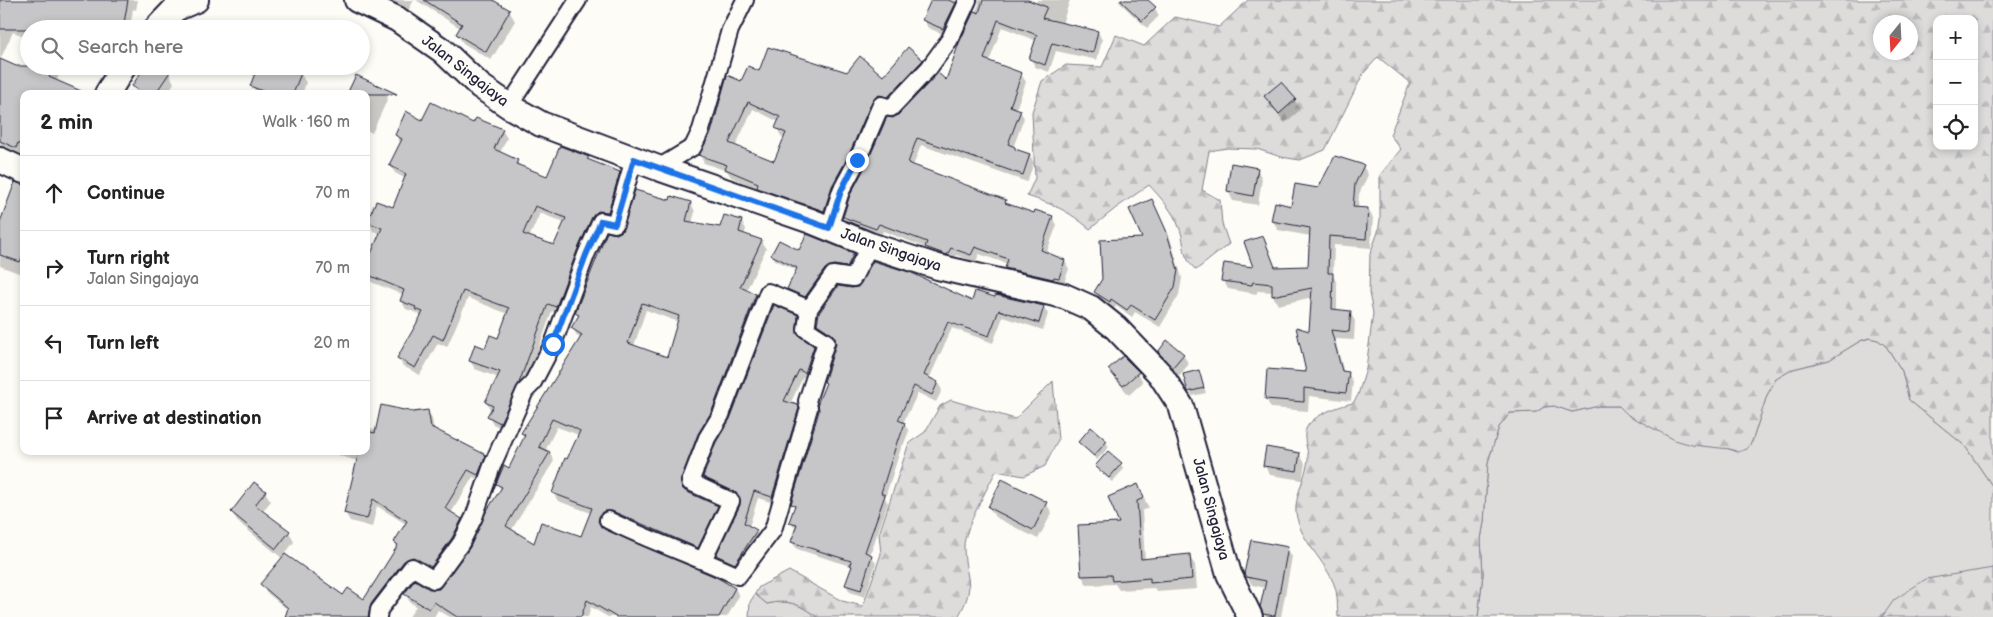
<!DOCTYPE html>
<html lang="en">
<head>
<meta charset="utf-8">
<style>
	:root { --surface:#fff; --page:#f2f2f2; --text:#222; --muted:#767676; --line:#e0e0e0 }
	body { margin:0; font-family:"Balsamiq Sans",sans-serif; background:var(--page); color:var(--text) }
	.controls { position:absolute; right:15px; top:15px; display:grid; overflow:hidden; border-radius:10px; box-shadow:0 2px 8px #0003 }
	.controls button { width:45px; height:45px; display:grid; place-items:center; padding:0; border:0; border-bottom:1px solid var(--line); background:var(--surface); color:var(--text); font:25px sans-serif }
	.compass { position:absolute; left:1873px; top:15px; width:45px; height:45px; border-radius:50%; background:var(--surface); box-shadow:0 2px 8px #0003; rotate:198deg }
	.stop { position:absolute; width:15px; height:15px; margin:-11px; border:4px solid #1a73e8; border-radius:50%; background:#fff }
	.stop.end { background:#1a73e8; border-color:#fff; box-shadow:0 1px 5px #0008 }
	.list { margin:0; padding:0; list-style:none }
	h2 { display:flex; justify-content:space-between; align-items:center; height:65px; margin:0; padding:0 20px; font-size:21px }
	h2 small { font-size:16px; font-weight:400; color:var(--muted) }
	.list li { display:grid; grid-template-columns:32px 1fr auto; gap:15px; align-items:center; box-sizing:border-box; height:75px; padding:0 20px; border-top:1px solid var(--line) }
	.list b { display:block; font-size:19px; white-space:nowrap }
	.list p { margin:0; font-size:16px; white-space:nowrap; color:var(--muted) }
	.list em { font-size:16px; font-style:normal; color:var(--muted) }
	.icon { flex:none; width:28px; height:28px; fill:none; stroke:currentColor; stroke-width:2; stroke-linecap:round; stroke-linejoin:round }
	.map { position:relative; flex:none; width:1993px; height:617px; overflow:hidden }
	.search { position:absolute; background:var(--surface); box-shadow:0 2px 8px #0003; left:20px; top:20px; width:350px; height:55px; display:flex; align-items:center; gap:12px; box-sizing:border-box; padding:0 18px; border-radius:28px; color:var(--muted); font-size:19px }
	.panel { position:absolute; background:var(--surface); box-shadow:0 2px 8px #0003; left:20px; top:90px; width:350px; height:365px; border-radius:10px }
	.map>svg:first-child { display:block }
	.green { fill:#dddcdb; stroke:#807f8b }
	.forest { fill:url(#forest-firs); stroke:#807f8b; fill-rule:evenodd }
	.shadow { fill:#0003; fill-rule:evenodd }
	.building { fill:#c6c6c8; stroke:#22223b; fill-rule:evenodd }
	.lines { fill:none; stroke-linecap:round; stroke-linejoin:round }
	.street-casing { stroke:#22223b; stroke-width:20 }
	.secondary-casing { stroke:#22223b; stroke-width:28 }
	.street { stroke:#fdfcf7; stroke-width:16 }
	.secondary { stroke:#fdfcf7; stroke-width:24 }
	.route { stroke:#1a73e8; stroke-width:6 }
	.labels { text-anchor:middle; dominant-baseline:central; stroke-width:4; stroke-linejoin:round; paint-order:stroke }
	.street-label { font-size:15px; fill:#22223b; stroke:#fdfcf7 }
</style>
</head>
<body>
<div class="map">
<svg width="1993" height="617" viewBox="0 0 1993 617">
	<defs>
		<pattern id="forest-firs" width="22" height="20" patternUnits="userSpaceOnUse" patternTransform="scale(1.25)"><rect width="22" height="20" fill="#dddcdb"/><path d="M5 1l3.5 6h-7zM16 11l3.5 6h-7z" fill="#bdbcbd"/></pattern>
	</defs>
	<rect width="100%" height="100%" fill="#fdfcf7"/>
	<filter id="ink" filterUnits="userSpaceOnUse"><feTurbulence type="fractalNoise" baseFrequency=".02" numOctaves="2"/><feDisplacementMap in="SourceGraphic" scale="10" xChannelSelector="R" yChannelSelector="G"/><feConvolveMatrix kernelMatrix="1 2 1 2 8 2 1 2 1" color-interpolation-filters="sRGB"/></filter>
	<g filter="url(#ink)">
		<path class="green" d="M1870 338 1878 340 1886 346 1902 371 1909 400 1965 446 1993 487V568L1882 614V617H1478L1483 574 1481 539 1484 522 1488 462 1499 427 1510 413 1536 412 1544 407 1554 406 1572 412 1599 406H1619L1628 415 1738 452 1752 442 1767 395 1776 379 1793 369 1829 360 1860 341Z
			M755 594 767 604C789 599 799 604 817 617H749L750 602Z"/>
		<path class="forest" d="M1248 0H1993V487L1965 446 1909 400 1902 371 1886 346 1878 340 1869 338 1860 341 1829 360 1793 369 1776 379 1767 395 1752 442 1747 449 1738 452 1730 449 1692 445 1675 440 1628 415 1619 406H1599L1572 412 1554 406 1544 407 1536 412 1510 413 1499 427 1488 462 1484 522 1481 539 1483 574 1478 617H1338C1337 607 1338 596 1335 587 1326 560 1299 541 1296 512 1294 499 1306 475 1308 460 1309 452 1304 442 1305 434 1305 417 1339 406 1353 403L1358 395 1366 369 1373 313 1369 293 1370 254 1378 232 1380 220V175L1401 149 1390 135 1410 83 1378 57 1363 74 1325 150 1300 160 1281 157 1257 149 1227 148 1209 151 1202 190 1220 200 1222 224 1229 244 1196 270C1179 253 1187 246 1179 227 1173 211 1161 198 1149 185L1116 208 1090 229C1067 210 1055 205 1027 196L1035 178 1032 112 1042 81 1066 65 1102 67 1116 35 1144 46 1175 17 1219 27ZM1937 19H1974V146H1937ZM1880 22H1910V52H1880Z
			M1053 381 1058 440 1045 466 1024 476 996 471C988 487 964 530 964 546 964 579 978 583 958 617H817C799 604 789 599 767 604L755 594 759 587 789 571 842 601 863 606 881 554 879 534 909 443 925 432 940 406 951 400 1015 419Z
			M1993 568V617H1882L1894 600 1926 579Z"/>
		<path class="shadow" d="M0 0H138L136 10 133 9 130 29H29V38L13 32 0 60Z
			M386 0H414L407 13Z
			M416 0H491L509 11 515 21 491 60 463 43 457 34 460 28Z
			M933 0H968L948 36 928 28 924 20Z
			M978 0H1025L1036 4 1037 0H1070L1062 24 1098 32 1102 40 1097 60 1056 51 1049 72 1035 67 1031 59 1037 41 1002 27 989 62 1021 74 1026 82 1016 109 1020 111 1024 118 1013 148 1016 150 1030 155 1034 163 1027 182 921 145 913 166 1005 202 1007 205 1035 215 1052 217 1057 225 1046 254 1065 261 1069 269 1063 285 1011 276 1006 268 1008 264 979 254 976 262 956 255 952 262 931 254 927 248 883 231 881 236 849 224 845 216 893 119 946 82 960 44 979 4Z
			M1117 0H1146L1155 8 1159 16 1147 28Z
			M0 61 30 73 33 66H63L56 82 24 94V152L21 157 0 147Z
			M922 61 926 69 893 104 883 103 828 219 763 195 759 189 731 177 727 171 704 163 700 155 742 83 760 72 847 73 883 78ZM753 109 779 122 777 128 781 136 785 138 775 163 735 147Z
			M169 73 174 83 167 94H138L133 86Z
			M301 74 306 83 302 94H257L252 85Z
			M382 88 388 98 372 133 366 130V94Z
			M1265 96 1295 100 1300 110 1285 123 1271 106Z
			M422 121 473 125 502 130 507 138 500 153 517 161 520 166 548 178 588 158 590 161 619 173 624 181 612 220 603 219 561 314 552 311 523 392 505 430 493 424 489 416 491 411 486 402 499 378 475 369 470 361 498 340 508 314 468 298 447 347 438 343 420 375 403 366 398 358 421 317 419 314 406 309 401 301 403 295 369 281 366 276V269L381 234 373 231 369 222 393 209 406 179 395 173 390 165 401 144 396 135ZM540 213 565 223 555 247 529 238Z
			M1363 166 1368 175 1359 194 1358 209H1368L1373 218 1371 248 1334 245 1333 275 1337 284V311L1350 312 1355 321 1354 340 1335 339 1344 373H1348L1353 382 1351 401 1309 396 1308 411 1271 408 1266 399 1268 371 1308 373 1313 297 1278 305 1273 296V292L1257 291V294L1228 289 1223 280 1255 269 1262 237 1276 269 1309 267 1310 236 1278 230 1273 221 1319 189Z
			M1257 169 1262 179 1258 205 1233 201 1228 191Z
			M24 185V275L0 266V220L2 221Z
			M1152 201 1170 238 1182 278 1179 295 1160 327 1135 312 1132 317 1116 306 1114 309 1100 300 1096 292 1144 239Z
			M671 202 691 203 695 212 692 223 721 229 741 221 746 229 744 236 761 241 766 249 746 291 756 295 760 303 684 488 685 492 717 507 721 515 702 555 603 525V530L684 617H608L591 607 588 617H450L438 610 434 617H409L416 606 410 602 405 594 439 590 471 548 501 490 498 484 510 469 525 438 522 433 581 339 577 336 573 328 579 317 576 313 618 235ZM646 310 678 322 668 358 634 346ZM557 427 579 435 553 493 558 501 591 513 582 538 534 545 511 531 554 461 550 453 545 451Z
			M808 236 854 254 856 259 850 271 808 301 791 293 788 289 797 270 775 260 773 255 800 252Z
			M996 299 1044 307 1048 314 1043 330 1003 317 993 343 952 328 929 379 938 383 942 390 936 402 918 393 903 423 909 431 903 446 902 445 885 498 888 503 870 555 876 563 865 597 850 592 846 585 853 567 797 549 792 542 796 529 790 522 795 508 793 503 827 385 825 382 837 345V341L822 331 818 324Z
			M797 316 801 324V338L813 347 818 355 809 380 803 377 790 404 797 406 801 414 776 504 758 498 749 527 756 531 760 538 739 570 732 567 728 560 741 506V499L708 484 704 477Z
			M1159 352 1183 355 1189 364 1178 377 1165 361Z
			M1110 370 1138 373 1143 382 1129 395 1115 379Z
			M1199 372 1206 393 1192 396 1185 375Z
			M428 411 432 419 434 430 485 456 489 464 483 482 473 477 451 513 461 520 466 528 436 574 418 564 374 617H369L373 602 369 606 367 617H286L288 610 266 592 262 584 283 559 238 522 232 512 265 492 271 501 262 512 289 532 294 542 284 555 339 593 342 598 365 601 398 547 395 542 406 524 377 506 372 527 350 521 345 513 358 461 340 456 337 451H366V427L377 431 413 414Z
			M1079 442H1106L1109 447 1097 460Z
			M1108 453 1124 469 1112 482 1096 467Z
			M1299 454 1305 463 1302 480 1270 475 1264 465Z
			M1138 486 1149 508 1142 511 1145 560 1189 556 1195 565 1197 589 1157 592 1154 588 1119 590 1115 584 1087 585 1082 576 1121 524Z
			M1046 503 1052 513 1038 539 995 517 989 507Z
			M1287 549 1292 557 1281 617H1266L1264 614 1266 588 1252 585 1245 573Z
			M735 588 739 596 727 617H706Z"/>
		<path class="building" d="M0 0H128L123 29H0Z
			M424 0H493L510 10 486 52 456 34 462 24Z
			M931 0H948L956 3 943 29 922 20Z
			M983 0H1028L1047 7 1042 18 1098 31 1093 53 1052 43 1045 65 1029 59 1037 35 998 20 984 59 1022 73 1010 106 1021 110 1008 144 1015 147V149L1030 154 1023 175 917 138 908 163 1006 200 1005 203 1034 213 1035 210 1053 216 1041 250 1065 260 1059 278 1054 277 1053 279 1005 268 1008 259 975 247 971 255 951 248 947 255 925 247 927 242 879 224 876 229 843 217 850 195 866 165 887 117 893 118 898 115 938 73 946 80 959 43 974 11 979 13Z
			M1120 0H1148L1156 7 1142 21Z
			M768 47 847 72 860 56 883 76 908 47 923 60 888 97 879 95 872 101 848 157 832 186 824 211 757 188 758 183 725 169 727 165 698 155 711 133 727 75 741 81 748 66 759 71ZM748 102 780 117 775 128 786 133 774 161 729 143Z
			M0 59 16 66H54L49 77 88 94H24V146L18 143 16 148 0 141Z
			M145 66H161L170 72 155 94H143L132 86Z
			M258 66H286L301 73 293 94H270L250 86Z
			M356 75 397 94H347Z
			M1281 82 1296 99 1279 114 1264 96Z
			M431 102 473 123 476 118 503 129 494 149 518 160 516 164 547 176 560 146 589 157 587 159 620 172 608 212 598 211 592 217 577 251 556 307 548 304 519 383 500 423 487 416 493 406 485 402 500 372 469 361 475 344 485 348 490 335 498 338 509 308 463 291 443 340 433 335 415 368 397 358 423 312 415 309 416 307 400 301 404 290 366 274V265L382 228 367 222 376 201 393 207 406 174 389 165 402 139 395 135 406 111 422 120ZM535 206 566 218 554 245 523 234Z
			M1335 156 1364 165 1355 184 1353 207 1368 208 1366 239 1329 236 1328 273H1333L1332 309 1351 311 1349 332 1331 330 1342 371 1349 372 1346 393 1304 388V402L1265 399 1267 369 1306 372 1296 327 1309 331 1312 288 1272 296V284L1253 282 1252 285 1221 281 1224 263 1253 267 1244 242 1263 236 1275 267 1308 266 1310 228 1271 221 1275 202 1291 206 1295 184 1318 188Z
			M1231 163 1258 168 1253 196 1227 191Z
			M15 182 24 184V253L20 262 0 255V222Z
			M635 190 670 200 671 196 691 202 686 221 720 227 724 215 742 220 739 232 762 240 740 287 756 294 712 411 698 434 681 479 682 488 685 491 718 506 698 548 612 511 602 512 598 521 604 529 718 578 735 588 719 617H616L587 600 581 617H457L434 602 429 609 404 594 415 580 429 589H439L470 547 486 512 502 487 496 484 504 465 509 468 525 435 521 433 582 335 571 328 579 315 575 313 607 232 617 234 622 231ZM642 303 679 316 667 357 628 343ZM552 419 566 425 567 424 580 431 567 459 565 458 552 493 592 508 581 536 541 522 534 543 506 526 550 452 539 447Z
			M1152 199 1166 230 1178 270 1175 287 1155 320 1131 305 1127 310 1111 299 1110 302 1094 292 1102 279 1100 240 1142 238 1129 209Z
			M807 234 854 253 847 267 834 265 825 269 805 297 787 289 797 268 771 255 779 240 799 250Z
			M873 261 912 273 972 301 975 291 995 297 996 295 1044 306 1039 323 999 310 989 336 948 322 924 375 938 382 932 395 914 386 898 420 905 423 899 440 898 439 881 493 885 495 865 552 872 555 861 590 845 585 852 566 850 565 851 561 791 542 797 524 789 522 795 505 791 504 819 411 818 402 826 383 824 382 836 344 835 338 832 334 817 324 819 313 838 286 852 288 858 287Z
			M774 305 798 315 797 334 814 346 805 373 799 370 784 401 798 405 799 408 772 497 754 491 744 523 757 530 735 564 716 555 740 505 739 496 735 492 703 477 716 442 730 419Z
			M1167 340 1184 354 1172 368 1158 352Z
			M1123 356 1139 372 1123 386 1108 369Z
			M1199 370 1204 388 1188 392 1183 374Z
			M381 405 413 412 428 410 431 427 486 455 478 475 468 470 445 508 462 519 452 538 431 567 413 557 404 561 371 604 368 617H285L288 608 260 584 285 554 343 595 348 588 364 599 398 545 394 542 407 521 373 499 367 519 344 513 359 451H366V431L375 433Z
			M1091 427 1107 441 1094 456 1078 442Z
			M1266 447 1300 453 1297 471 1263 466Z
			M1108 451 1122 463 1109 478 1095 466Z
			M1002 479 1047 502 1033 530 988 507Z
			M254 482 266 491 255 505 290 531 276 549 231 512Z
			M1138 484 1144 498 1137 501 1141 559 1190 554 1192 579 1150 583V578L1112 581 1111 575 1081 576 1078 525 1119 523 1108 497Z
			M1251 540 1288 547 1275 616 1263 614 1260 607 1266 581 1246 577 1244 574Z"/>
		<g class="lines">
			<defs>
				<path id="street" d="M509 106 578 0
					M658 168 693 147 701 130 730 30 745 0
					M829 228 841 191 857 161 881 105 891 108 929 68 950 39 968 0
					M608 520C650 541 695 556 738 576L773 530 809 408 807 401 826 342 806 329 809 309 833 275 853 278 870 245
					M703 560 731 501 690 482 707 438 721 415 768 292 809 309
					M378 617 379 610 412 567 434 580 461 543 474 517 492 466 525 391 532 384 553 344 586 255 601 221 615 224 634 159"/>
				<path id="secondary" d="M357 0 397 19 443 51 480 86 509 106 541 124 658 168 811 221 870 245 938 267 1064 296 1091 308 1116 328 1160 374 1181 406 1229 574 1250 617
					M156 29 175 9 196 0
					M107 94 124 66
					M0 160 24 171"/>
			</defs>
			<use href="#street" class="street-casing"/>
			<use href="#secondary" class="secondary-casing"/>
			<use href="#street" class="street"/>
			<use href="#secondary" class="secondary"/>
		</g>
	</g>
	<g class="lines" filter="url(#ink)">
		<path class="route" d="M553 344 586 255 601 221 615 224 634 159 829 228 841 191 857 160"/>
	</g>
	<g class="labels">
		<g class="street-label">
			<text transform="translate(465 71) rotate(38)">Jalan Singajaya</text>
			<text transform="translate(891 250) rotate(19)">Jalan Singajaya</text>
			<text transform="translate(1211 509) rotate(75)">Jalan Singajaya</text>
		</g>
	</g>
</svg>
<div class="controls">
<button>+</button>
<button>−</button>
<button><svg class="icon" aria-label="locate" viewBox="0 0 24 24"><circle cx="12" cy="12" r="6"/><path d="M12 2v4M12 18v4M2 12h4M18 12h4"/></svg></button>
</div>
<svg class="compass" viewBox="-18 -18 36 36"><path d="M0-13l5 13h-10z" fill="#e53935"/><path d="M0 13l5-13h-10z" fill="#767676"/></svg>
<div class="stop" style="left:553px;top:344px"></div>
<div class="stop end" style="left:857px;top:160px"></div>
<div class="search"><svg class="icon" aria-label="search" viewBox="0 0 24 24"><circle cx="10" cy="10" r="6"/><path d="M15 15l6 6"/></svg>Search here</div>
<section class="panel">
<h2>2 min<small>Walk · 160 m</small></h2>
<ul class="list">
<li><svg class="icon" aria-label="ahead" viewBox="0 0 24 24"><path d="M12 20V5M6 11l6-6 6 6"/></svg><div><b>Continue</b></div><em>70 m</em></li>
<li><svg class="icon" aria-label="right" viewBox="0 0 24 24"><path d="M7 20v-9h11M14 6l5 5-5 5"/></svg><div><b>Turn right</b><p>Jalan Singajaya</p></div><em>70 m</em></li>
<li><svg class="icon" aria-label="left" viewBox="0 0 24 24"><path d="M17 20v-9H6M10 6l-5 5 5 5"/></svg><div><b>Turn left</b></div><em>20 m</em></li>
<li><svg class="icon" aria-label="arrive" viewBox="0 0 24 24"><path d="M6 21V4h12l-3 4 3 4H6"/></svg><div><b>Arrive at destination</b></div></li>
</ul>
</section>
</div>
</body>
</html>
